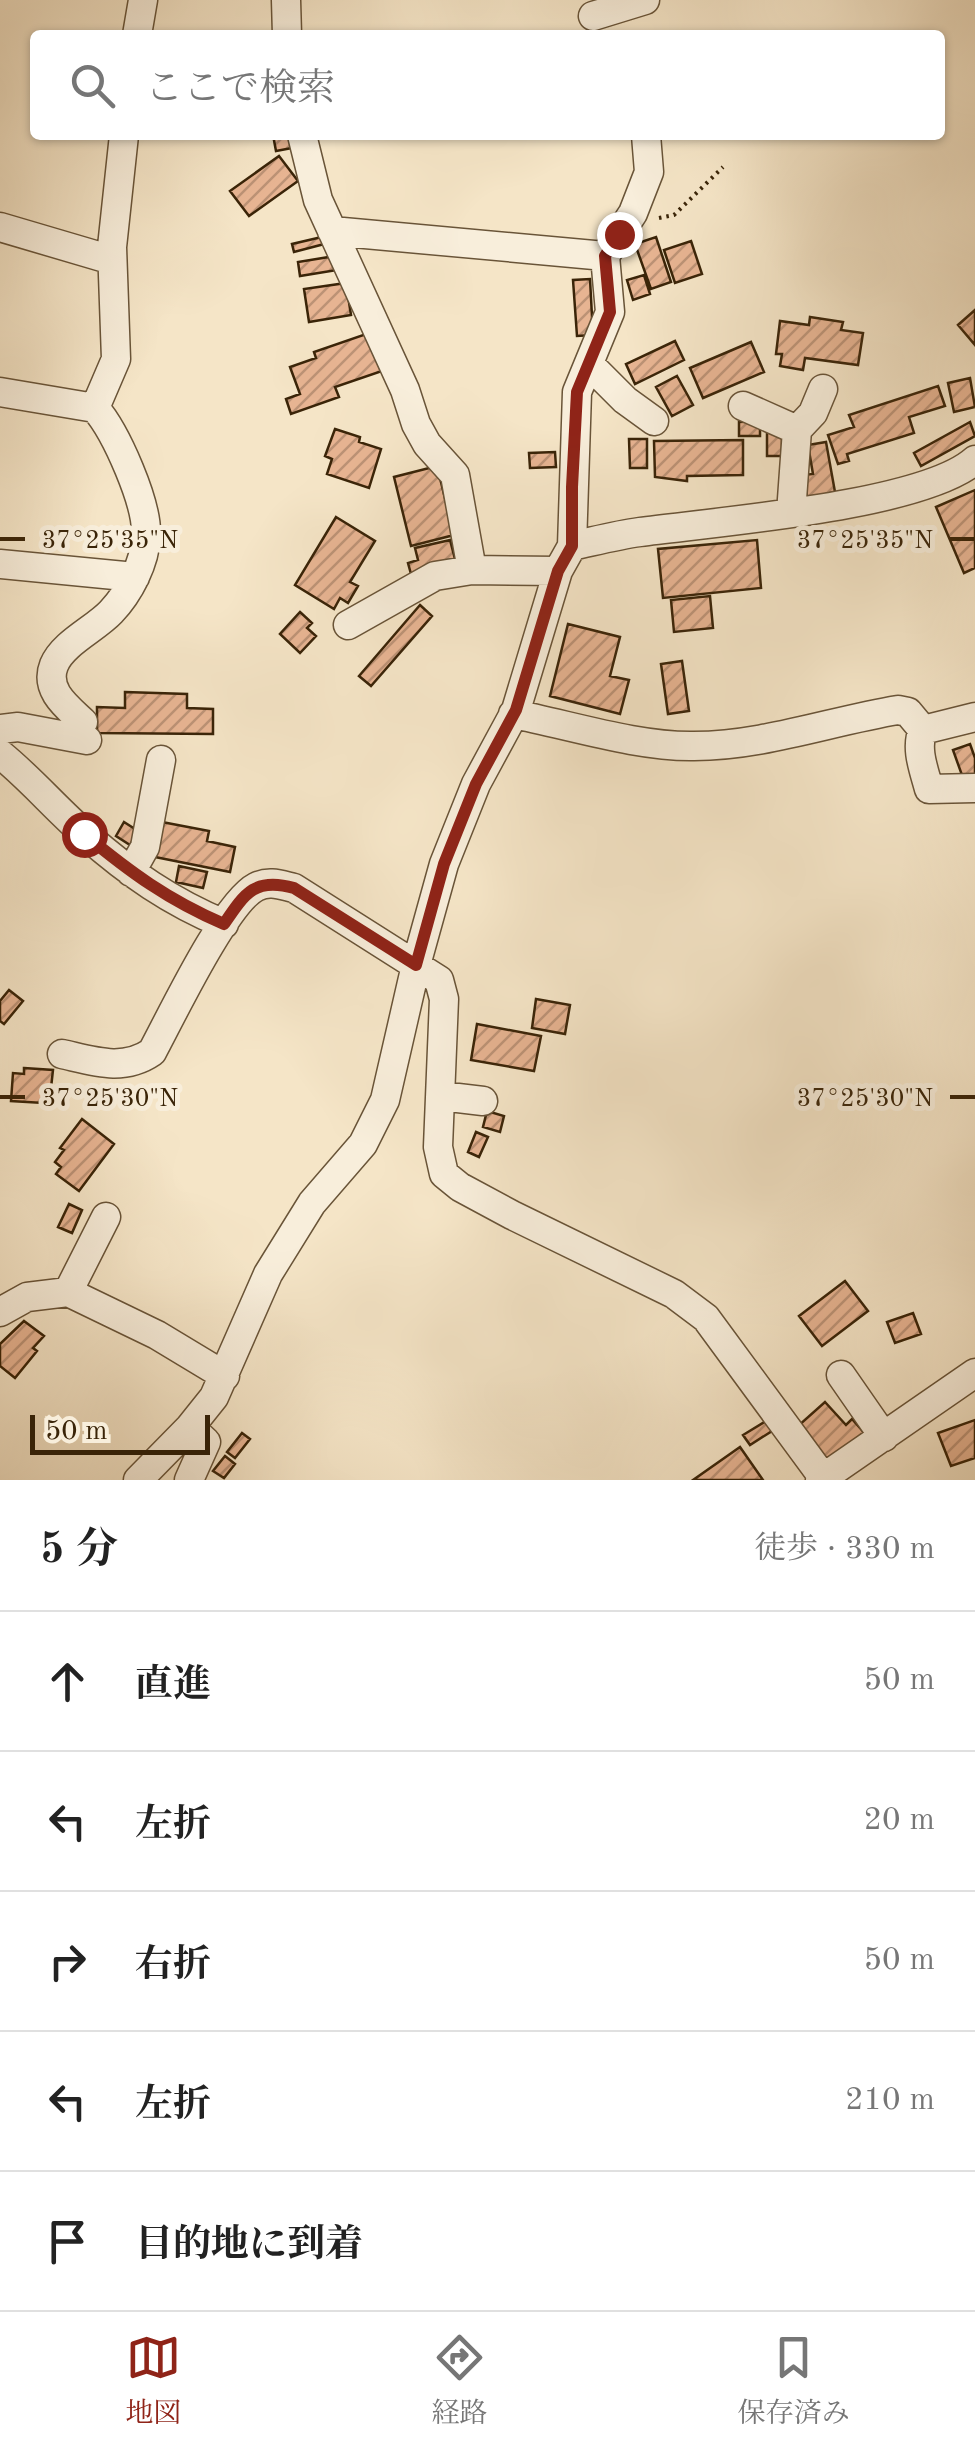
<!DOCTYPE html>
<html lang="ja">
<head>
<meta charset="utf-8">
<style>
	:root { --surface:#fff; --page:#f6f6f6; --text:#222; --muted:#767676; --line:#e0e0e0; --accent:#8f2418 }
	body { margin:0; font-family:"Old Standard TT","Noto Serif JP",serif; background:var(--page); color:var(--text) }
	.scale { position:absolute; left:30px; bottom:25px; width:180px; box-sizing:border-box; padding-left:10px; border:5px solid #3a2408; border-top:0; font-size:28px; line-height:35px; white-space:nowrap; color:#3a2408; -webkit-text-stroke:8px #f8eedb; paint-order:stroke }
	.stop { position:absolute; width:30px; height:30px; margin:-22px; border:8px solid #8f2418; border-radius:50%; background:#fff }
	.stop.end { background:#8f2418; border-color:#fff; box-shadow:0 2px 10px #0008 }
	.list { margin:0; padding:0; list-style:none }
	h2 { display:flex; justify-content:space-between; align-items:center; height:130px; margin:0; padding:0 40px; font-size:42px }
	h2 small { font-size:32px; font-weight:400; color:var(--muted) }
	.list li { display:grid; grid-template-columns:65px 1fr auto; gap:30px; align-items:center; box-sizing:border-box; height:140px; padding:0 40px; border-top:2px solid var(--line) }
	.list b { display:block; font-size:38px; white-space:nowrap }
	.list em { font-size:32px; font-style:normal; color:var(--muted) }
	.icon { flex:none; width:55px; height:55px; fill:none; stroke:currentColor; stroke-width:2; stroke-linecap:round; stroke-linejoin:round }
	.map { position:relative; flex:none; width:975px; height:1480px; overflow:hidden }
	.search { position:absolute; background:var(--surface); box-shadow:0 2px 8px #0004; left:30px; right:30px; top:30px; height:110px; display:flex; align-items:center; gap:25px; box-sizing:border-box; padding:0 35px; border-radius:10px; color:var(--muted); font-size:38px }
	.sheet { height:830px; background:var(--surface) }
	nav { display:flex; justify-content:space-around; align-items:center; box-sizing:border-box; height:140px; border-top:2px solid var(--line); background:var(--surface); font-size:28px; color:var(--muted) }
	nav a { display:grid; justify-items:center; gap:5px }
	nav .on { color:var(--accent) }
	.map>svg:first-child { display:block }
	.building { fill:url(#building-hatch); stroke:#3a2408; stroke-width:2.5 }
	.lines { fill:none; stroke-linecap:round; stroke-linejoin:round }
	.minor-casing { stroke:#695438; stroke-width:31 }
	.path { stroke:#3a2408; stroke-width:4; stroke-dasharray:2.5 5; stroke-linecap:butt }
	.minor { stroke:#f8eedb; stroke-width:28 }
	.route { stroke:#8f2418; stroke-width:12 }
	.ticks { fill:none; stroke:#3a2408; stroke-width:4 }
	.ticks-label { font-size:25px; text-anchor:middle; fill:#3a2408; stroke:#f8eedb; stroke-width:10; stroke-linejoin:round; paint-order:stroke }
</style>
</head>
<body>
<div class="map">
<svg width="975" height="1480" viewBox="0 0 975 1480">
	<defs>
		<pattern id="building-hatch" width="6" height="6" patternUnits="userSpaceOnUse" patternTransform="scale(2.5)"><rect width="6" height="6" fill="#e7b492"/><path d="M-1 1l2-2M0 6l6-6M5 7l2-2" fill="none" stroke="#bc9275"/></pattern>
	</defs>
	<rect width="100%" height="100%" fill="#f5e5c7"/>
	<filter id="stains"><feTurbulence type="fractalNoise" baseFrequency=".002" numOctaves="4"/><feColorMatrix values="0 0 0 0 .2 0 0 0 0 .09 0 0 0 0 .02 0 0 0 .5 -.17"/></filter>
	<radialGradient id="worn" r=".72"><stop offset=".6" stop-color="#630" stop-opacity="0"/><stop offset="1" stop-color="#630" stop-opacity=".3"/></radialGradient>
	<path class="building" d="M273 135H290L292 148 276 151Z
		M279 156 298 181 249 216 230 191Z
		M326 236 328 243 294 252 292 244Z
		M656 237 671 282 651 289 635 244Z
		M691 241 702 274 675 283 664 250Z
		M335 256 337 270 300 276 298 262Z
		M644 275 650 294 633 300 627 280Z
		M590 279 593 335 577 336 573 280Z
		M346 283 351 315 309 322 304 289Z
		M975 310V345L958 325Z
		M810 317 843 322 841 330 863 333 858 365 805 358 803 370 780 366 782 354H776L780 321 809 325Z
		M369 333 382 371 335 387 339 397 291 414 286 399 300 394 290 367 316 358 314 352Z
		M675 341 684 360 635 384 626 364Z
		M751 342 764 372 703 398 690 368Z
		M677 376 693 405 672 416 656 387Z
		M970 378 975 407 954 412 948 383Z
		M938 386 945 406 909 417 914 433 847 454 849 461 838 464 828 435 854 427 849 415Z
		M760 421V436H739V422Z
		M970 422 975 436 921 466 914 453Z
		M335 429 360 437 359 442 381 449 369 488 327 474 332 459 325 456Z
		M782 429V456H767V430Z
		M629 439H647V468H630Z
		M743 440V475L687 476V481L655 477 654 441Z
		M826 442 835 492 807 498 803 475 813 474 808 445Z
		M555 452 556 467 530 468 529 453Z
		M437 466 454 535 411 546 394 477Z
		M975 490V568L964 573 936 507Z
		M336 517 375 541 350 582 358 586 348 603 340 598 334 609 295 585Z
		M450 540 456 563 411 574 408 563 418 560 415 548Z
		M757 540 761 588 663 598 658 549Z
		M710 596 713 628 674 632 671 600Z
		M420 605 432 616 371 686 359 676Z
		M300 612 312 623 307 628 316 636 300 653 280 634Z
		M568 624 620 637 610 676 629 680 620 714 550 696Z
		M682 661 689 711 668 714 661 664Z
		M125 692 187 694V708L213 709V734L97 733V707L125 708Z
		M970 744 975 758V774L963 778 953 750Z
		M124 822 138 831 130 845 116 836Z
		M162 822 209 831 207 841 235 847 230 872 155 857Z
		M179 866 207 872 203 888 176 882Z
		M9 990 23 1001 4 1024 0 1021V1001Z
		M536 999 570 1005 565 1034 532 1028Z
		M477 1024 541 1036 534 1071 471 1060Z
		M24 1068 53 1070 50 1097H43V1103L11 1101 13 1073 24 1074Z
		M487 1111 504 1116 500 1132 483 1127Z
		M82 1119 114 1144 79 1191 56 1174 61 1167 55 1162 64 1150 60 1148Z
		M476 1132 488 1137 479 1157 468 1152Z
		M69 1204 82 1210 72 1233 58 1227Z
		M845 1281 868 1311 822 1346 799 1316Z
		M913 1313 921 1334 895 1343 887 1322Z
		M24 1321 44 1336 33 1348 37 1351 15 1378 0 1366V1344Z
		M825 1402 846 1425 852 1419 867 1436 833 1466 798 1426Z
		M975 1420V1458L951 1466 938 1433Z
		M766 1421 772 1431 750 1445 743 1435Z
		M242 1433 250 1439 235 1458 227 1452Z
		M740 1447 763 1480H693Z
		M225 1456 235 1464 224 1478 213 1471Z"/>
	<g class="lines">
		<defs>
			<path id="minor" d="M286 0 287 35
				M593 16 645 0
				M137 35 143 0
				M302 135 318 200 405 390 416 424 427 444 455 475 472 570
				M0 227 112 260
				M332 231 605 256
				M589 364 625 400 654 421
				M0 392 95 408
				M743 406 797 430
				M791 513 797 430 813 413 823 389
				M572 546C595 541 617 535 640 532 715 522 923 506 975 460
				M0 564 135 577
				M348 625 435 576 472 570 558 571
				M513 714C570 725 637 747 694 746 763 746 831 721 898 710L908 712 923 730 975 717
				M83 722C67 707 44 690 54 665 63 643 95 629 111 612 129 593 145 563 146 536 148 504 116 432 95 408L116 359 112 247 124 135
				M0 729 18 727 87 740
				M923 730C915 748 924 770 929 789L975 788
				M0 754C31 779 56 809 86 835 129 873 171 902 224 924
				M131 872 145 847 161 760
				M62 1054C93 1061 123 1072 152 1052 171 1017 225 903 256 887 269 880 281 885 294 888L439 980 444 999 438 1147 444 1174 460 1187 512 1215 674 1294 706 1318 825 1480
				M441 1096 483 1101
				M68 1292 106 1217
				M0 1312 27 1297 68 1292 157 1335 225 1376
				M841 1375 884 1437
				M138 1480 190 1427 214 1397 268 1274 312 1203 363 1144 385 1100 416 965 444 864 476 784 516 710 558 571 572 546 577 392 610 312 605 256 633 213 649 172 646 135
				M189 1480 206 1442 190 1427
				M820 1480 975 1373"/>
		</defs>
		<use href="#minor" class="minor-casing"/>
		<path class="path" d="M659 218 674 215 723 167"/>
		<use href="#minor" class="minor"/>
	</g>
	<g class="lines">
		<path class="route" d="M84 834C130 872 168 900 224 924 245 893 255 877 294 888L416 965 444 864 476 784 516 710 558 571 572 546V487L577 392 610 312 605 256 619 234"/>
	</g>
	<path class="ticks" d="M0 539H25M950 539H975M0 1097H25M950 1097H975"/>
	<g class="ticks-label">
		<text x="110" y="548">37°25'35"N</text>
		<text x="865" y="548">37°25'35"N</text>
		<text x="110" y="1106">37°25'30"N</text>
		<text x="865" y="1106">37°25'30"N</text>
	</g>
	<rect width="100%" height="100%" filter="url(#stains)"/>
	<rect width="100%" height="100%" fill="url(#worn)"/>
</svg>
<div class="scale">50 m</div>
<div class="stop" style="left:84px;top:834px"></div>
<div class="stop end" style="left:619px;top:234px"></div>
<div class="search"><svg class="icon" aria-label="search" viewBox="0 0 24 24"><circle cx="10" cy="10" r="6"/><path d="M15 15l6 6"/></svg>ここで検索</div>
</div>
<section class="sheet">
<h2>5 分<small>徒歩 · 330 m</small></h2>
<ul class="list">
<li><svg class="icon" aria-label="ahead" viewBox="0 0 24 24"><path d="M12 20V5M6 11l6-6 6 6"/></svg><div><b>直進</b></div><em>50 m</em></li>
<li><svg class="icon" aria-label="left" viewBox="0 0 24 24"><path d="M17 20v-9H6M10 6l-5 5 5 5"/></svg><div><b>左折</b></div><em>20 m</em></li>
<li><svg class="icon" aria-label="right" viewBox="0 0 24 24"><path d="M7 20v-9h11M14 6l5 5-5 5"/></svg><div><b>右折</b></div><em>50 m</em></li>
<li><svg class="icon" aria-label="left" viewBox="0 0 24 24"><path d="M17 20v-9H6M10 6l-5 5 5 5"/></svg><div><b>左折</b></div><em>210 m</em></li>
<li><svg class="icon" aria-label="arrive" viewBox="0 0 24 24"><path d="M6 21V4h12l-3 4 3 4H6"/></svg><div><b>目的地に到着</b></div></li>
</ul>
</section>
<nav>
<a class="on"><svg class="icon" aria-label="map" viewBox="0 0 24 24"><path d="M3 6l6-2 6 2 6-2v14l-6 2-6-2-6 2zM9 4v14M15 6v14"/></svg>地図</a>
<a><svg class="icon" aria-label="directions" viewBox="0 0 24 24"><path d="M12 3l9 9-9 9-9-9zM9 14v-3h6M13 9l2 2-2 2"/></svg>経路</a>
<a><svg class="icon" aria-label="saved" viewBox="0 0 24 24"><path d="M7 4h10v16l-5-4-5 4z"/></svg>保存済み</a>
</nav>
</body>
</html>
